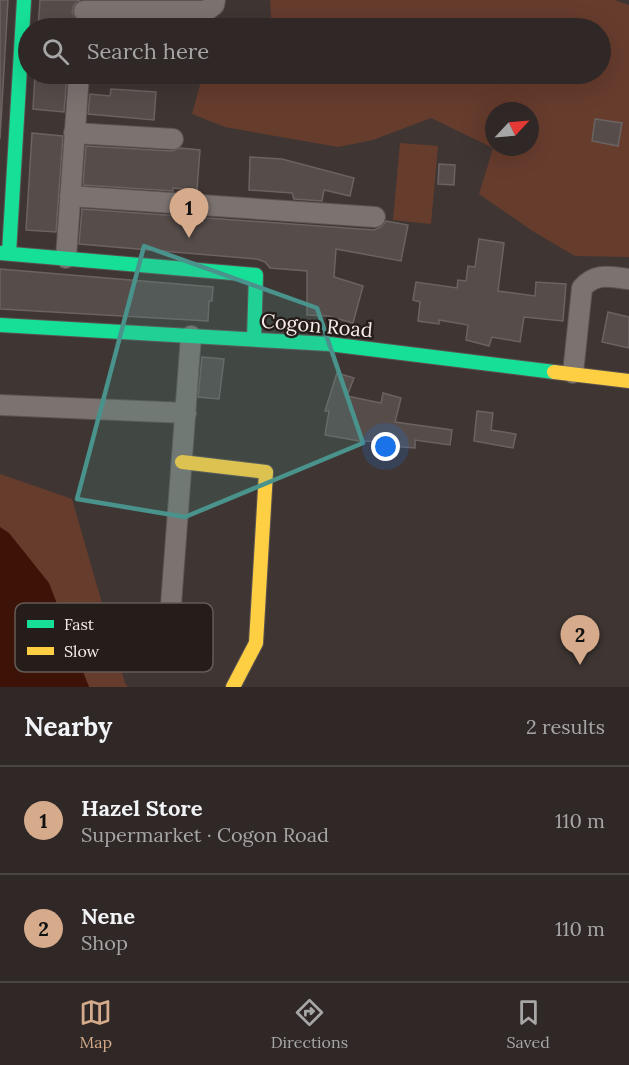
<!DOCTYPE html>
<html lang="en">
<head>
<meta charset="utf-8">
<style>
	:root { --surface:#2f2826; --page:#37302e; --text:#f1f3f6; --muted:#a7a6a7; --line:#4a4443; --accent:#d6ab8b }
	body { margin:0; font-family:Lora,serif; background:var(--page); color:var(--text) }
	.compass { position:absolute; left:485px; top:102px; width:54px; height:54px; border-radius:50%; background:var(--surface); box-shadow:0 6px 24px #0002; rotate:64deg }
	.you { position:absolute; left:386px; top:447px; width:21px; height:21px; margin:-15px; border:4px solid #fff; border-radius:50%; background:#1a73e8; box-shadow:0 0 0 9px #1a73e833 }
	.badge { display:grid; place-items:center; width:39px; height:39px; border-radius:50%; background:var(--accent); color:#111; font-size:20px; font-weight:700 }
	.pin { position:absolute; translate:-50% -50px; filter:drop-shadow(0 2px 3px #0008) }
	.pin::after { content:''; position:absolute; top:32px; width:21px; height:18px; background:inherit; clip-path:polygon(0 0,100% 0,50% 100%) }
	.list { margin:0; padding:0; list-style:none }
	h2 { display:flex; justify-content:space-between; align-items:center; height:78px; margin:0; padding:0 24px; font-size:26px }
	h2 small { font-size:20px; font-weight:400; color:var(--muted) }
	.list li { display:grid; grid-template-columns:39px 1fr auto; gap:18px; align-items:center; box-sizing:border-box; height:108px; padding:0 24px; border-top:2px solid var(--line) }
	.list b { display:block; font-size:22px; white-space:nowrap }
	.list p { margin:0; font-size:20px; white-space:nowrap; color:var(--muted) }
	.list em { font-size:20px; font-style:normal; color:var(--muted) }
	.icon { flex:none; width:33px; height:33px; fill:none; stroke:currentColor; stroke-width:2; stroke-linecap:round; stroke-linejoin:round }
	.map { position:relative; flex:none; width:629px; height:687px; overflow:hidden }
	.search { position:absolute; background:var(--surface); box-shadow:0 6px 24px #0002; left:18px; right:18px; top:18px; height:66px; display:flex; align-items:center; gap:15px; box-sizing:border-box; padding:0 21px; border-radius:33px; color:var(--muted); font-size:22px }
	.sheet { height:294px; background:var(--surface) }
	nav { display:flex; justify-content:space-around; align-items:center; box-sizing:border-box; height:84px; border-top:2px solid var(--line); background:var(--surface); font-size:16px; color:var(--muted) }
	nav a { display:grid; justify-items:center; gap:3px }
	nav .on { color:var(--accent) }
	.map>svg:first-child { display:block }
	.green { fill:#663c2d; fill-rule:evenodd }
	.water { fill:#3c1306 }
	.building { fill:#564d4a; stroke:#6b6361; stroke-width:1.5 }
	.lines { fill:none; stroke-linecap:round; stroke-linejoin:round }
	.street-casing { stroke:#5c5451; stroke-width:22 }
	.fast-casing { stroke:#5c5451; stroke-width:16 }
	.slow-casing { stroke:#5c5451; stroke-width:16 }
	.street { stroke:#7b7370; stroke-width:20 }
	.fast { stroke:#16e098; stroke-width:14 }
	.slow { stroke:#ffcf43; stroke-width:14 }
	.marked { fill:#49938c; fill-opacity:0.2; stroke:#49938c; stroke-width:4.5; stroke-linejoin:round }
	.labels { text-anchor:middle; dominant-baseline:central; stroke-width:5; stroke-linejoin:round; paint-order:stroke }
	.street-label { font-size:20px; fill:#f7ebe7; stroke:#251d1a }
	.key { fill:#251d1a; stroke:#645b58; stroke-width:1.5 }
	.key-label { font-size:16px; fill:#f7ebe7 }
</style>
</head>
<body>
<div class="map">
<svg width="629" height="687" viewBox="0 0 629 687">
	<rect width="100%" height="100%" fill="#3f3633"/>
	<path class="green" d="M270 0H615L629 5V257L575 256 534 232 479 194 493 148 431 118 373 140 338 147 225 127 192 114 203 74H600V28H272ZM494 111H530V147H494Z
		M400 143 438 146 431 224 393 220Z
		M0 474 72 499 125 683 128 687H0Z"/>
	<path class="water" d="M0 527 9 533 49 583 89 687H0Z"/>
	<path class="building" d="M0 0H8L0 139Z
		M40 0H80L74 5 72 12 78 21 83 23H203V28H38Z
		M35 74H67L64 112 33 109Z
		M111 89 156 92 154 120 88 114 90 94 110 96Z
		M595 119 622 123 618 146 592 141Z
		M32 133 63 136 56 232 26 230Z
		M86 146 172 151 180 148 200 150 197 190 173 188V191L83 185Z
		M250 157 282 159 354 178 350 196 324 190 322 201 294 199 292 193 249 190Z
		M439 164 455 165 454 185 438 184Z
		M82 209 374 230 381 227 386 221 408 225 401 261 336 249 334 277 363 286 353 323 328 316 307 315V271L270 268 265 262 257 259 79 244Z
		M479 239 504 243 498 291 535 296 536 282 566 284 563 321 524 317 520 342 492 337 489 346 466 340 468 325 439 320V324L418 321 420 302 413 300 416 282 457 288 458 280 466 281 468 266 475 267Z
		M0 269 213 287 212 301H209L208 321 0 309Z
		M608 312 629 317V348L602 342Z
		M202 357 224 359 219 399 198 397Z
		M337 373 354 378 347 396 381 403 383 393 401 398 395 422 452 430 450 445 415 440V448L390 446V442L359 441 325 435 329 411H325Z
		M477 411 493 413 491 430 516 434 513 448 474 441Z"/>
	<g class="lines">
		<defs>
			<path id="street" d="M84 11H206L214 5 215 0
				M74 133 173 139
				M70 196 375 217
				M66 258 79 74
				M573 373 582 288C596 272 610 277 629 279
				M0 405 186 413
				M170 618 191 336"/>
			<path id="fast" d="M0 253 256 275 254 339
				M9 253 24 0
				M0 325 329 344 554 372"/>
			<path id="slow" d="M554 372 629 381
				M182 462 266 472 256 643 233 687"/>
		</defs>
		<use href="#street" class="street-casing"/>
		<use href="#fast" class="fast-casing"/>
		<use href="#slow" class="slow-casing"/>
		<use href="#street" class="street"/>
		<use href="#fast" class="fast"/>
		<use href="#slow" class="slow"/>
	</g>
	<path class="marked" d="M144 246 317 308 363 443 185 517 77 499Z"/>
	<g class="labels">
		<g class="street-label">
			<text transform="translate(317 325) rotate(5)">Cogon Road</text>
		</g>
	</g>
	<rect x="15" y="603" width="198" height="69" rx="9" class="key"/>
	<rect x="27" y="620" width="27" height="8" fill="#16e098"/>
	<rect x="27" y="647" width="27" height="8" fill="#ffcf43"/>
	<g class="key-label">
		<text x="64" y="630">Fast</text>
		<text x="64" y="657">Slow</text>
	</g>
</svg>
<svg class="compass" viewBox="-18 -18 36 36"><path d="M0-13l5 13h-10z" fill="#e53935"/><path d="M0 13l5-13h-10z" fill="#a7a6a7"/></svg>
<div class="you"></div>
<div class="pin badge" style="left:189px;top:238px">1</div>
<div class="pin badge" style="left:580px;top:665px">2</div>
<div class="search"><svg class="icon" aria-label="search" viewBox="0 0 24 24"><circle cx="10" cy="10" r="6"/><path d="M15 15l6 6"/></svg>Search here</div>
</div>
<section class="sheet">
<h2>Nearby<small>2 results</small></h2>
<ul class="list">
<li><span class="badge">1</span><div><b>Hazel Store</b><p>Supermarket · Cogon Road</p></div><em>110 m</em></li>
<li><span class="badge">2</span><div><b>Nene</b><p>Shop</p></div><em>110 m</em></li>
</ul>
</section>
<nav>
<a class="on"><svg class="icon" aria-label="map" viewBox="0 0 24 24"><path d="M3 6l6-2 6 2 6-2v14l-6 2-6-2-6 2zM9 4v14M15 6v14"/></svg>Map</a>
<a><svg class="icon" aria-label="directions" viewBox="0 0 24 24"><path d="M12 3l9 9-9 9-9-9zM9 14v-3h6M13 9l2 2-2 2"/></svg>Directions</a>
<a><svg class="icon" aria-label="saved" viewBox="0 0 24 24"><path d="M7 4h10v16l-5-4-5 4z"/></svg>Saved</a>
</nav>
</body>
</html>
